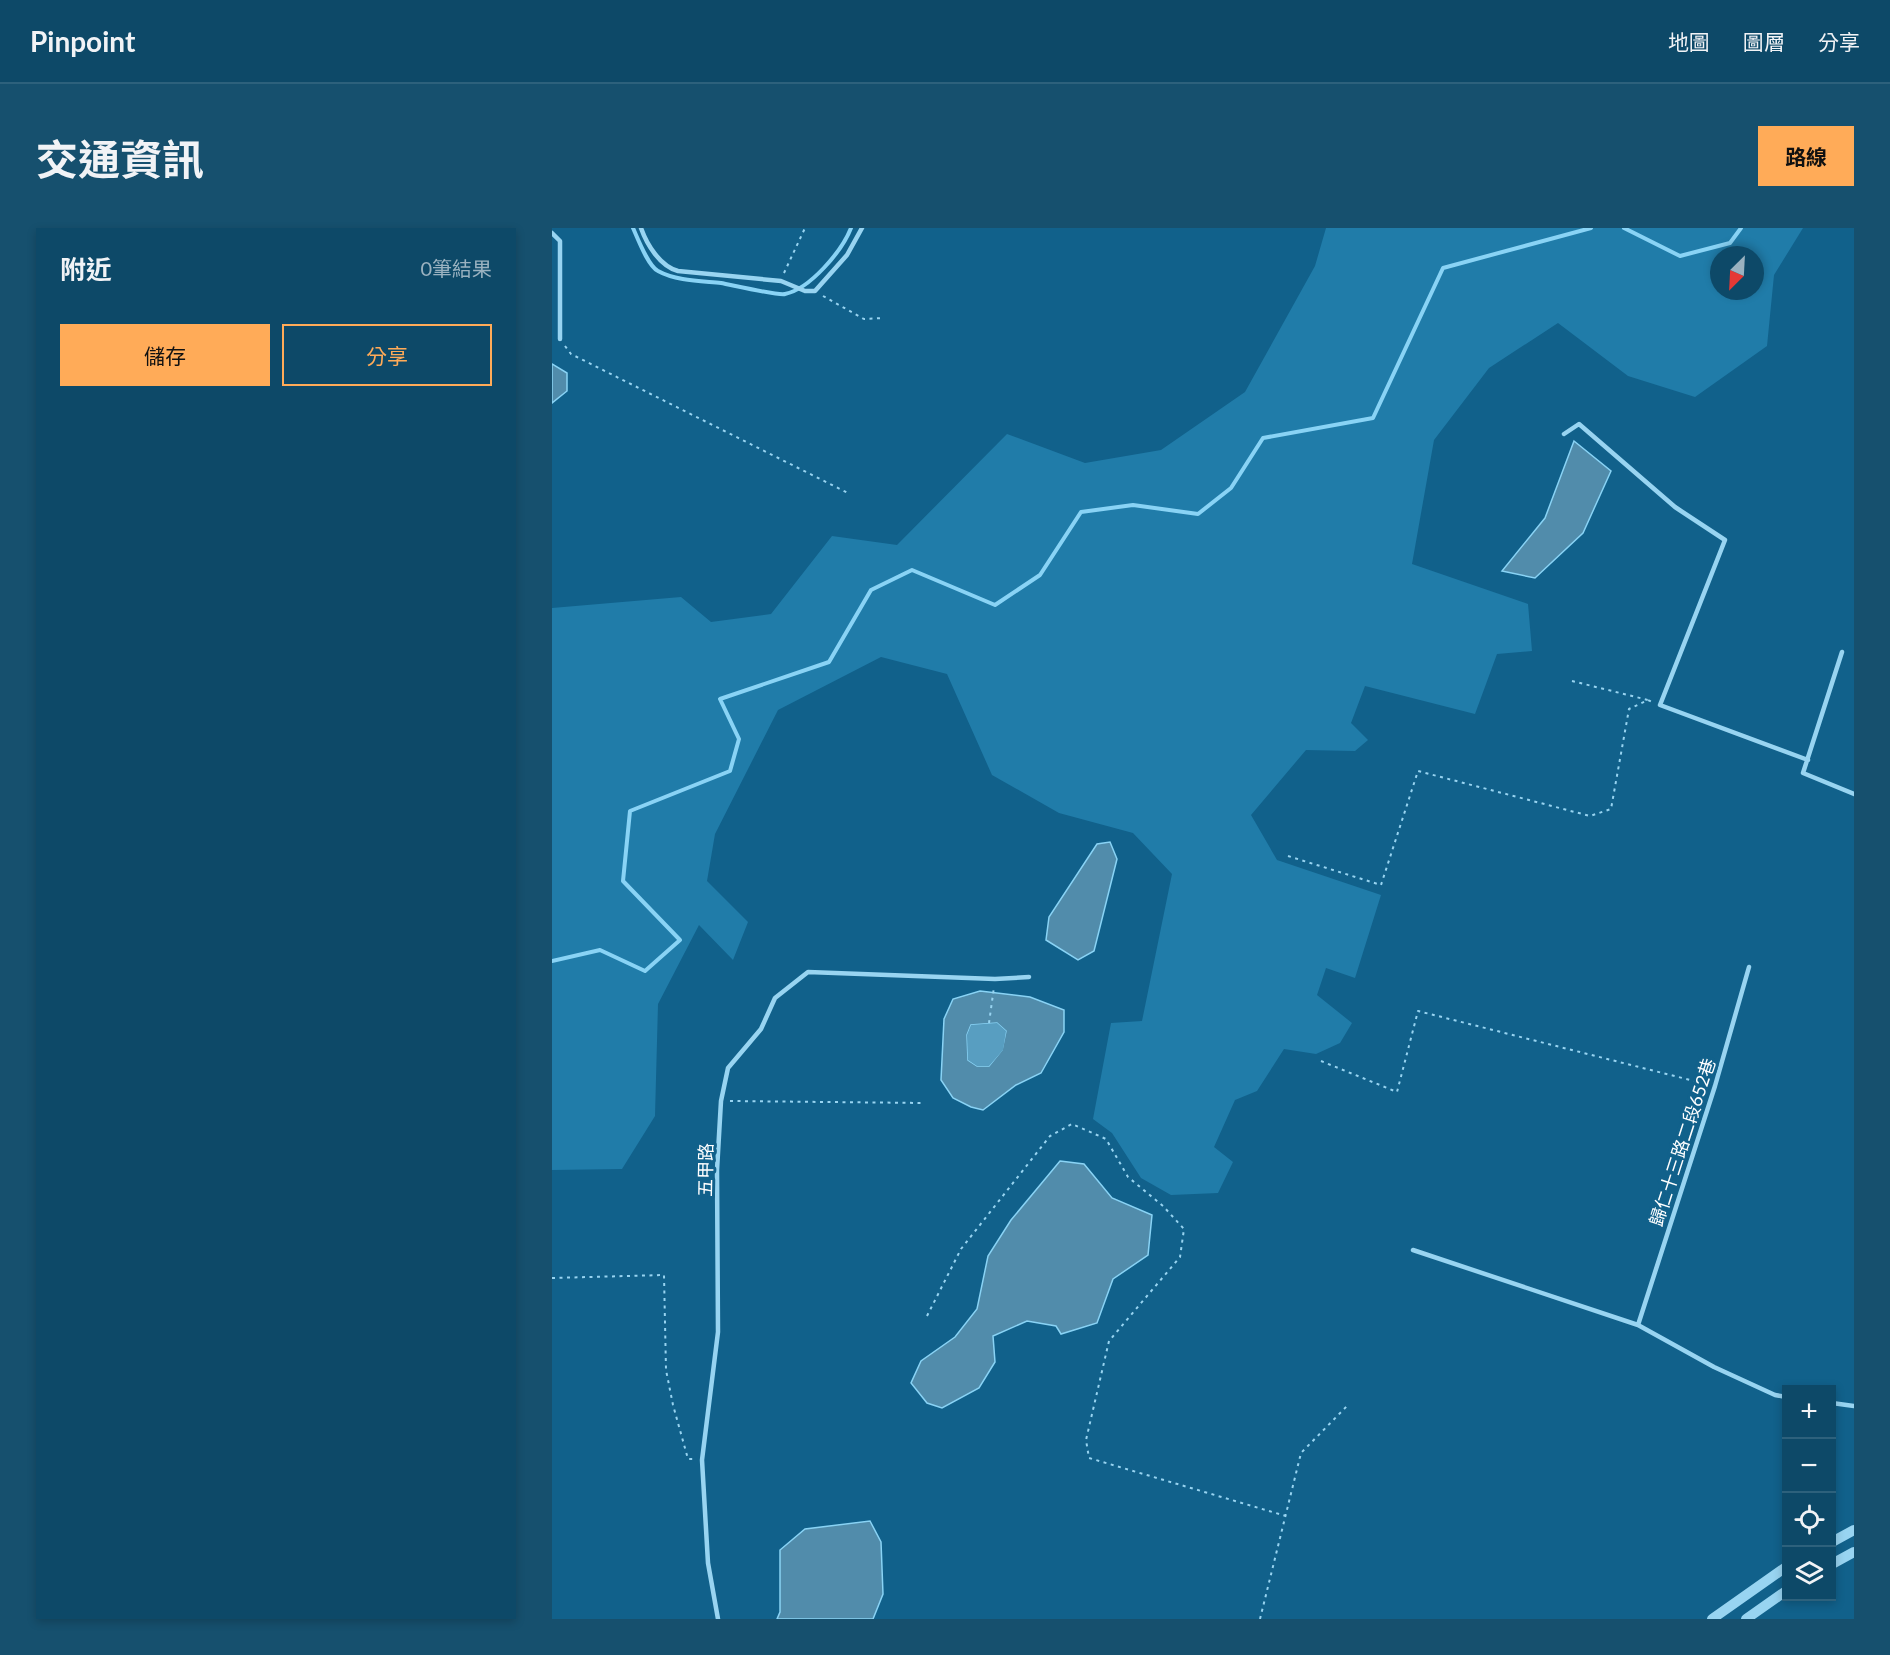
<!DOCTYPE html>
<html lang="zh-TW">
<head>
<meta charset="utf-8">
<style>
	:root { --surface:#0d4968; --page:#16506e; --text:#f1f3f6; --muted:#9ab2c0; --line:#2d617c; --accent:#ffab58 }
	body { margin:0; font-family:Lato,"Noto Sans TC",sans-serif; background:var(--page); color:var(--text) }
	.controls { position:absolute; right:18px; bottom:18px; display:grid; overflow:hidden; border-radius:0px; box-shadow:0 3px 9px #0003 }
	.controls button { width:54px; height:54px; display:grid; place-items:center; padding:0; border:0; border-bottom:2px solid var(--line); background:var(--surface); color:var(--text); font:30px sans-serif }
	.compass { position:absolute; left:1158px; top:18px; width:54px; height:54px; border-radius:50%; background:var(--surface); box-shadow:0 3px 9px #0003; rotate:204deg }
	.list { margin:0; padding:0; list-style:none }
	h2 { display:flex; justify-content:space-between; align-items:center; height:78px; margin:0; padding:0 24px; font-size:26px }
	h2 small { font-size:20px; font-weight:400; color:var(--muted) }
	.actions { display:flex; gap:12px; padding:18px 24px }
	.actions a { flex:1; padding:14px 0; border:2px solid var(--accent); border-radius:0px; text-align:center; font-size:21px; color:var(--accent) }
	.actions .main { background:var(--accent); color:#111 }
	.icon { flex:none; width:33px; height:33px; fill:none; stroke:currentColor; stroke-width:2; stroke-linecap:round; stroke-linejoin:round }
	.map { position:relative; flex:none; width:1302px; height:1391px; overflow:hidden; border-radius:0px }
	header { display:flex; align-items:center; gap:36px; box-sizing:border-box; height:84px; padding:0 30px; background:var(--surface); border-bottom:2px solid var(--line) }
	header strong { font-size:28px }
	nav { display:flex; gap:33px; margin-inline-start:auto; font-size:21px }
	.intro { display:flex; align-items:center; justify-content:space-between; box-sizing:border-box; height:144px; padding:0 36px }
	h1 { margin:0; font-size:42px }
	.button { padding:15px 27px; border-radius:0px; background:var(--accent); color:#111; font-size:21px; font-weight:700 }
	main { display:flex; gap:36px; padding:0 36px }
	aside { flex:1; background:var(--surface); border-radius:0px; box-shadow:0 3px 9px #0003 }
	.map>svg:first-child { display:block }
	.green { fill:#207ca9; fill-rule:evenodd }
	.water { fill:#518cab; stroke:#89d3f5; stroke-width:1.5; fill-rule:evenodd }
	.lines { fill:none; stroke-linecap:round; stroke-linejoin:round }
	.stream { stroke:#89d3f5; stroke-width:4 }
	.building { fill:#589ec1 }
	.path { stroke:#98d4f1; stroke-width:2; stroke-dasharray:3 4.5; stroke-linecap:butt }
	.service { stroke:#98d4f1; stroke-width:4.5 }
	.tertiary { stroke:#98d4f1; stroke-width:10 }
	.labels { text-anchor:middle; dominant-baseline:central; stroke-width:6; stroke-linejoin:round; paint-order:stroke }
	.street-label { font-size:18px; fill:#fff; stroke:#11618b }
</style>
</head>
<body>
<header>
<strong>Pinpoint</strong>
<nav><a>地圖</a><a>圖層</a><a>分享</a></nav>
</header>
<div class="intro"><h1>交通資訊</h1><a class="button">路線</a></div>
<main>
<aside>
<h2>附近<small>0筆結果</small></h2>
<ul class="list">
</ul>
<div class="actions"><a class="main">儲存</a><a>分享</a></div>
</aside>
<div class="map">
<svg width="1302" height="1391" viewBox="0 0 1302 1391">
	<rect width="100%" height="100%" fill="#11618b"/>
	<path class="green" d="M774 0H1251L1222 47 1215 118 1143 169 1076 148 1006 95 937 140 882 212 860 336 976 376 980 423 945 426 923 486 813 458 799 495 816 512 803 523 754 522 699 587 725 632 829 667 803 750 774 740 765 767 800 795 788 815 764 826 732 821 705 863 683 872 662 919 681 934 666 965 619 967 589 950 560 905 541 891 559 795 590 793 620 646 581 605 507 585 440 547 395 446 329 429 226 482 163 606 155 653 196 694 181 732 147 697 106 776 103 888 70 941 0 942V380L129 369 159 394 219 386 280 308 345 317 455 206 533 235 609 222 693 164 763 38ZM1167 27H1203V63H1167Z"/>
	<path class="water" d="M0 136 15 145V163L0 175Z
		M1022 213 1059 243 1031 305 983 350 950 343 993 290Z
		M558 614 565 631 542 723 526 732 494 712 497 689 545 616Z
		M428 763 478 769 512 782V804L489 845 464 857 431 882 419 879 401 870 389 852 392 791 401 771ZM445 795 454 803 450 822 437 838H425L416 832 415 807 419 797Z
		M508 933 532 936 560 970 600 987 596 1027 561 1051 545 1095 509 1106 504 1098 475 1093 441 1108 443 1134 427 1160 390 1180 375 1175 359 1155 369 1133 403 1109 425 1081 436 1028 459 992Z
		M318 1293 329 1314 331 1366 321 1391H225L228 1384V1322L253 1301Z"/>
	<g class="lines">
		<path class="stream" d="M81 0C86 11 96 38 106 43 124 53 150 53 169 55 180 57 227 68 233 66 258 61 290 23 299 0
			M1072 0 1128 28 1178 15 1189 0
			M0 733 48 722 93 743 128 712 71 653 78 583 178 543 187 511 168 471 277 434 319 362 360 342 443 377 488 347 529 284 581 277 646 286 679 260 711 210 821 190 891 40 1039 0"/>
	</g>
	<path class="building" d="M445 795 454 803 451 822 437 838H425L416 832 415 807 419 797Z"/>
	<g class="lines">
		<path class="path" d="M232 45 253 0
			M271 68 312 91 331 90
			M13 118 19 126 296 265
			M1020 453 1096 472
			M736 628 829 657 866 543 1038 588 1059 581 1077 481 1096 472 1100 474
			M437 795 442 759
			M769 833 845 864 866 783 1154 856
			M178 873 373 875
			M0 1050 112 1047 114 1142 121 1177 136 1231H141
			M375 1088 409 1021 498 908 520 896 554 911 576 949 611 978 632 1001 628 1029 557 1113 534 1212 537 1230 734 1288
			M708 1391 749 1225 796 1177"/>
		<path class="service" d="M89 0C95 17 108 38 126 43L229 53 253 63H263L295 27 310 0
			M0 5 8 13V111
			M1012 206 1027 196 1123 279 1173 312 1108 477 1256 532
			M1290 424 1251 545 1302 566
			M1197 739 1163 858 1086 1097 1162 1139 1223 1167 1234 1169
			M861 1022 1086 1097
			M1280 1175 1302 1178
			M166 1391 156 1335 150 1232 166 1104 165 942 169 873 176 840 209 801 223 770 256 744 443 751 477 749"/>
		<path class="tertiary" d="M1280 1314 1302 1302
			M1280 1336 1302 1324
			M1160 1391 1234 1339
			M1194 1391 1234 1363"/>
	</g>
	<g class="labels">
		<g class="street-label">
			<text transform="translate(1130 914) rotate(-72)">歸仁十三路二段652巷</text>
			<text transform="translate(153 942) rotate(-89)">五甲路</text>
		</g>
	</g>
</svg>
<div class="controls">
<button>+</button>
<button>−</button>
<button><svg class="icon" aria-label="locate" viewBox="0 0 24 24"><circle cx="12" cy="12" r="6"/><path d="M12 2v4M12 18v4M2 12h4M18 12h4"/></svg></button>
<button><svg class="icon" aria-label="layers" viewBox="0 0 24 24"><path d="M12 4l9 5-9 5-9-5zM3 14l9 5 9-5"/></svg></button>
</div>
<svg class="compass" viewBox="-18 -18 36 36"><path d="M0-13l5 13h-10z" fill="#e53935"/><path d="M0 13l5-13h-10z" fill="#9ab2c0"/></svg>
</div>
</main>
</body>
</html>
